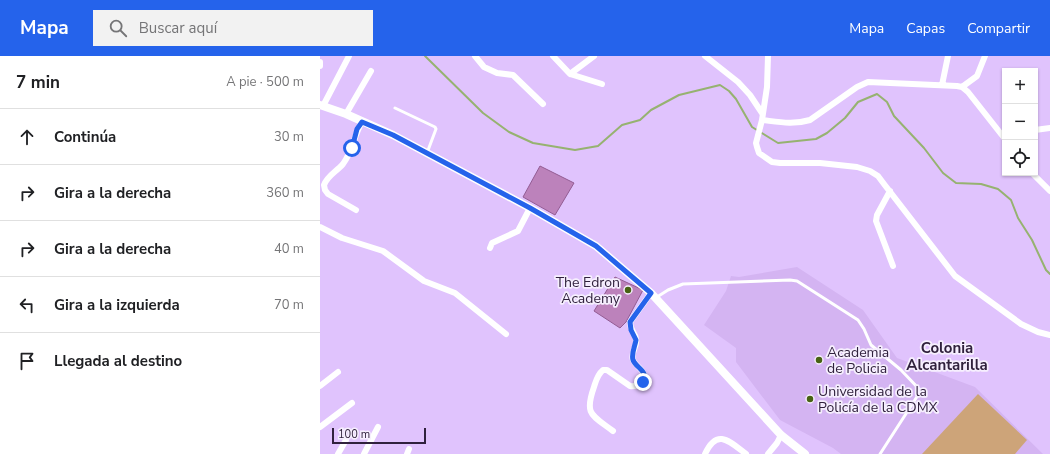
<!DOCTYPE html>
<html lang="es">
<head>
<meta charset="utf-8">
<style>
	:root { --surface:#fff; --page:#f2f2f2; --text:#202124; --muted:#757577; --line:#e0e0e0; --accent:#2563eb }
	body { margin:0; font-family:"Nunito Sans",sans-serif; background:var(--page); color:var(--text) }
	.controls { position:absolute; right:12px; top:12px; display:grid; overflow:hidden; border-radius:0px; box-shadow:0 1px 3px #0004 }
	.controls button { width:36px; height:36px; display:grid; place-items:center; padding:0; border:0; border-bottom:1px solid var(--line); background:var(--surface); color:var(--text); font:20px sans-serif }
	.scale { position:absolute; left:12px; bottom:10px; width:94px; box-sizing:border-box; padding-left:4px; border:2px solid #30213d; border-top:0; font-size:11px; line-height:14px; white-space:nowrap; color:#30213d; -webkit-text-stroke:3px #f6effe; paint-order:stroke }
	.stop { position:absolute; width:12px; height:12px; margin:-9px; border:3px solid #2563eb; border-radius:50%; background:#fff }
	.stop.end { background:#2563eb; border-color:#fff; box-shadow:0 1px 4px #0008 }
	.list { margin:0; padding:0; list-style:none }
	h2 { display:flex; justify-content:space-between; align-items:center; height:52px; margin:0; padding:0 16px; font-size:17px }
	h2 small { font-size:13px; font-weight:400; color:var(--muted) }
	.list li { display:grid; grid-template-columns:26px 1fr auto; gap:12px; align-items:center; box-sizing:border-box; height:56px; padding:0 16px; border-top:1px solid var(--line) }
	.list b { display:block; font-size:15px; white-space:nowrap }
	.list em { font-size:13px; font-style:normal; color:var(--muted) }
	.icon { flex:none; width:22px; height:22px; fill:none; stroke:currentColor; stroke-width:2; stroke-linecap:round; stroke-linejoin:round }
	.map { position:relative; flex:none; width:730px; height:398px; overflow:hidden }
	header { display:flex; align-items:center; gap:24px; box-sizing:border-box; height:56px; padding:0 20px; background:var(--accent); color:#fff }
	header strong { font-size:19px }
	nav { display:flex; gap:22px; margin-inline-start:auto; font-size:14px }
	.search { width:280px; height:36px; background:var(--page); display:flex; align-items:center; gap:10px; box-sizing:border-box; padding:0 14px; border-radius:0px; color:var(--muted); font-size:15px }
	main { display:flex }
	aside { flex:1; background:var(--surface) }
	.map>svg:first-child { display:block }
	.built { fill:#d4b4f2 }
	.green { fill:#cda479 }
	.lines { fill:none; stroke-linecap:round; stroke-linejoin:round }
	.stream { stroke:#96b270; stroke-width:2 }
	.building { fill:#bc82bb; stroke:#935c93 }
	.lane { stroke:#fff; stroke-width:3 }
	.street { stroke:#fff; stroke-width:6 }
	.secondary { stroke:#fff; stroke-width:8 }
	.route { stroke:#2563eb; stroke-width:5 }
	.poi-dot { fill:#476213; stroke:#f6effe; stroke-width:1.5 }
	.labels { text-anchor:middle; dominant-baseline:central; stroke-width:3.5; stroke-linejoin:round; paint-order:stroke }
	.poi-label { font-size:14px; fill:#30213d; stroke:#f6effe; text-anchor:start }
	.neighbourhood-label { font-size:15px; font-weight:bold; fill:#30213d; stroke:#f6effe }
</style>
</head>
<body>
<header>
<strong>Mapa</strong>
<div class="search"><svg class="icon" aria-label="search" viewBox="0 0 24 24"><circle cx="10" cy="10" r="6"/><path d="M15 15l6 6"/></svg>Buscar aquí</div>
<nav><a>Mapa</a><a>Capas</a><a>Compartir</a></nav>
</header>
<main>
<aside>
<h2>7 min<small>A pie · 500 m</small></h2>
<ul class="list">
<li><svg class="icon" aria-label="ahead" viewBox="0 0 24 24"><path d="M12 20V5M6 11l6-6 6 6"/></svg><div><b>Continúa</b></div><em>30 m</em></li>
<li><svg class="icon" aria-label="right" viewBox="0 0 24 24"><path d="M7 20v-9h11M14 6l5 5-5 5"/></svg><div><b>Gira a la derecha</b></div><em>360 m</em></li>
<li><svg class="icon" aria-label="right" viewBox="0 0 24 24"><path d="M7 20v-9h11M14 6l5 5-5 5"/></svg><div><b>Gira a la derecha</b></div><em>40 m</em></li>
<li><svg class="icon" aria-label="left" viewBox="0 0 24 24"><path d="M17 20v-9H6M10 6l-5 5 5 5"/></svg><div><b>Gira a la izquierda</b></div><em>70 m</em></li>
<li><svg class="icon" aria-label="arrive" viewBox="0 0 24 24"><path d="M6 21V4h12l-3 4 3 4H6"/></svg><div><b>Llegada al destino</b></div></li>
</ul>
</aside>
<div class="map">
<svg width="730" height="398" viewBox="0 0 730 398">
	<rect width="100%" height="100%" fill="#e0c3fd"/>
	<path class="built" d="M477 211 543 254 577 302 655 331 723 398H521L513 392 460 364 416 306V292L384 269 406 235 411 220 419 221Z"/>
	<path class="green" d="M658 338 707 384 695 398H602Z"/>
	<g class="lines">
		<path class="stream" d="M105 0 163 57 189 76 213 87 255 94 278 90 302 69 320 64 331 54 359 39 400 29 409 35 416 43 432 71 458 87 496 83 507 77 525 62 538 46 557 38 567 46 574 60 604 92 623 117 636 127 661 128 678 133 691 144 698 162 712 184 726 214 730 218"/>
	</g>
	<path class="building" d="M220 110 254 127 235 159 203 141Z
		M295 221 323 234 306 266 300 272 274 255Z"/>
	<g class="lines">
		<path class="lane" d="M75 52 115 71 116 73 107 97
			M337 241 348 234 363 228 470 224 477 225 538 264 544 273 551 289 581 314 600 334V336L560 398"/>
		<path class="street" d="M155 0 164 11 177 17 193 19 223 48
			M233 0 250 18 282 28
			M385 0 418 26 430 39 442 57
			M448 0 447 31 442 64 436 87 437 91 439 97 452 106 460 107H500L537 111 550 115 558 120 564 128 635 220 701 268 718 276 730 279
			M0 6V10
			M250 18 274 0
			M622 29 628 0
			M642 31 657 20 665 0
			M3 50 29 0
			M26 58 51 15
			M442 64C459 66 473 69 490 64L537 31 548 26 637 30 642 31 648 36 685 83
			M715 74 730 72
			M712 117 730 135
			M570 135 557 159 556 165 573 210
			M36 154 8 138 5 134 4 129C7 120 16 116 23 108 33 95 34 79 42 66
			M0 171 22 182 63 195 104 225 135 237 186 278
			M170 192 172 187 198 175 210 152
			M0 330 18 316
			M0 371 32 347
			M293 375C272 359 264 359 274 331 276 325 277 319 283 314H287L310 330C317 331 321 328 325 322 324 313 317 312 313 304 310 297 318 290 316 283 315 276 310 275 310 266L331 237
			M18 398 26 384
			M44 398 58 371
			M87 398 89 393
			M385 398C397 372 409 385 426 398
			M448 398 457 387 461 379"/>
		<path class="secondary" d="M0 49 26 58 73 79 210 152 276 190 331 237 461 379 485 398"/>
	</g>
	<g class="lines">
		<path class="route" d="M32 92 37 73 42 66 73 79 210 152 276 190 331 237 310 266 311 274 316 284C315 290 311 298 313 304 316 312 329 315 323 326"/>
	</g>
	<g class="poi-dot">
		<circle cx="308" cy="234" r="4"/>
		<circle cx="499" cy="304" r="4"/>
		<circle cx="490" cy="343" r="4"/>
	</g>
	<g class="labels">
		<g class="poi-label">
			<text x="300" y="226" text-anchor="end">The Edron<tspan x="300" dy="16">Academy</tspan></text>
			<text x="507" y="296">Academia<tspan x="507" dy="16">de Policia</tspan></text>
			<text x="498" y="335">Universidad de la<tspan x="498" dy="16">Policía de la CDMX</tspan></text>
		</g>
		<g class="neighbourhood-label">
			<text x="627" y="292">Colonia<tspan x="627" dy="17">Alcantarilla</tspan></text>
		</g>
	</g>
</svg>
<div class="controls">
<button>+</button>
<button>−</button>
<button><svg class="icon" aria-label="locate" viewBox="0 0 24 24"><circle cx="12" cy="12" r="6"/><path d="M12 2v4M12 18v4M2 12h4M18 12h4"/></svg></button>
</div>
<div class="scale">100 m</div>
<div class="stop" style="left:32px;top:92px"></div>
<div class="stop end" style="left:323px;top:326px"></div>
</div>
</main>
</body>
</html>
